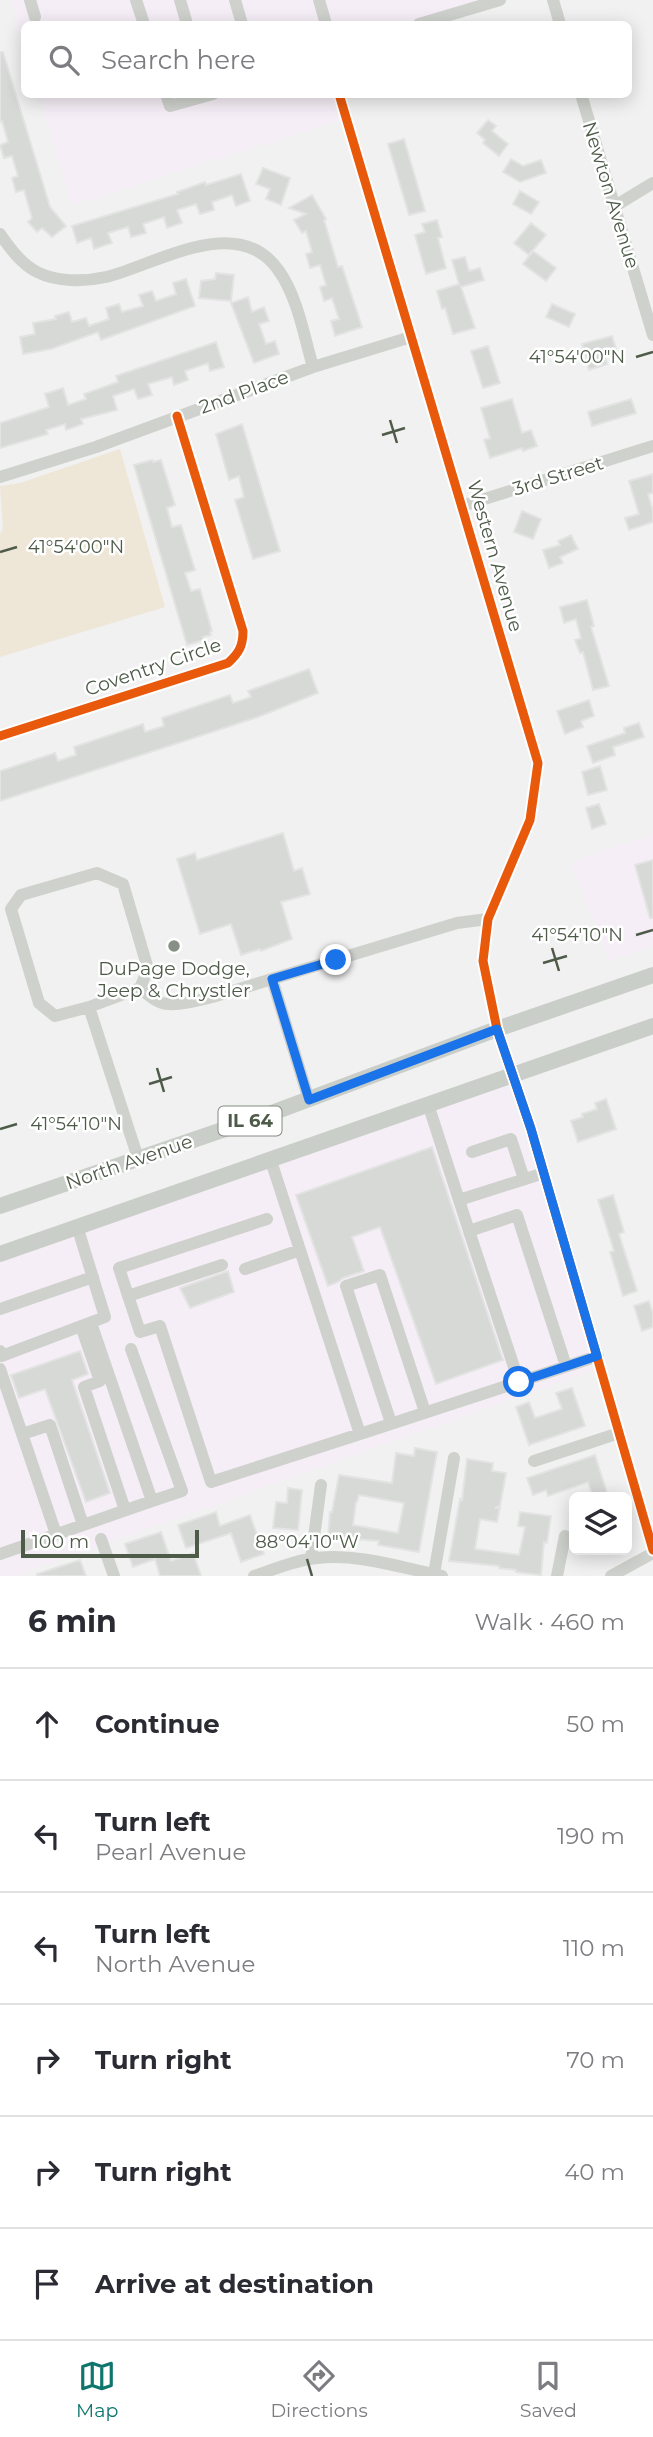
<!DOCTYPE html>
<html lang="en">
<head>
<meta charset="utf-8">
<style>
	:root { --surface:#fff; --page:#f7f7f7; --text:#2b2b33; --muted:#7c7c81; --line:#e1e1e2; --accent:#0f766e }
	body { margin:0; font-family:Montserrat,sans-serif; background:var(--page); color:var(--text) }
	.controls { position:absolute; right:21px; bottom:21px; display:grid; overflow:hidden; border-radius:10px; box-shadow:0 4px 18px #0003 }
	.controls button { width:63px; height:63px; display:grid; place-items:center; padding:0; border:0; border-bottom:2px solid var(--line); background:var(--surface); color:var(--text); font:35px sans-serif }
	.scale { position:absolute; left:21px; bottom:18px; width:178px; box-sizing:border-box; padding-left:7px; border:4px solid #4e5b49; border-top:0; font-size:19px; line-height:24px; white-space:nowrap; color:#4e5b49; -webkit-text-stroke:5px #fff; paint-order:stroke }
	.stop { position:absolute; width:21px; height:21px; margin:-16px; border:5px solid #1a73e8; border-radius:50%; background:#fff }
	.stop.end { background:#1a73e8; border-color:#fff; box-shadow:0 2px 7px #0008 }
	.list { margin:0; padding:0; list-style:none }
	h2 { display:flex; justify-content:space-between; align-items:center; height:91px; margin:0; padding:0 28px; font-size:30px }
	h2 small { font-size:23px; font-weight:400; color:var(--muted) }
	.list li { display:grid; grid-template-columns:46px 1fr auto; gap:21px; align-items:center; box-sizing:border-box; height:112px; padding:0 28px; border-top:2px solid var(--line) }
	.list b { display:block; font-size:26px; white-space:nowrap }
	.list p { margin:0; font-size:23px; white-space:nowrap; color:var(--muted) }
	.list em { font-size:23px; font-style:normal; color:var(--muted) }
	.icon { flex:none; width:38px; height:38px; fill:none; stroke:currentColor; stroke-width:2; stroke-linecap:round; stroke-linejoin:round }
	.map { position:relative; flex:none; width:653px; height:1576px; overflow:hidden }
	.search { position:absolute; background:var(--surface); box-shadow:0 4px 18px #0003; left:21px; right:21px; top:21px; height:77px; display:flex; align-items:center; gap:18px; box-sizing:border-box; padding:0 24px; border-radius:10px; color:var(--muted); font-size:26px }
	.sheet { height:763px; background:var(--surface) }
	nav { display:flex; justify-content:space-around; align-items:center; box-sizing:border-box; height:98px; border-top:2px solid var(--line); background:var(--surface); font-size:19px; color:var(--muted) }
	nav a { display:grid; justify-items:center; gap:4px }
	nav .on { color:var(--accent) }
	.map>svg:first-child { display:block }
	.commercial { fill:#f6eef6 }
	.green { fill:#eee6d7 }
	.building { fill:#d7d9d7; stroke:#e2e3e2; stroke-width:2; fill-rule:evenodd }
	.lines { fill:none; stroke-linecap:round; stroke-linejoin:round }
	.minor { stroke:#ced1cc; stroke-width:12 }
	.major { stroke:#cacec8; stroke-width:16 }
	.cycleway-casing { stroke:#fff; stroke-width:13 }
	.cycleway { stroke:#e8590c; stroke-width:9 }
	.route { stroke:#1a73e8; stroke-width:9 }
	.ticks { fill:none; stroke:#4e5b49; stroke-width:2.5 }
	.poi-dot { fill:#879084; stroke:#fff; stroke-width:2.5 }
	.labels { text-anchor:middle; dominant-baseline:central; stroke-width:5; stroke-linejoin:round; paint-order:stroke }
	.shield { fill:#fff; stroke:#838c80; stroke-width:2 }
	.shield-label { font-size:18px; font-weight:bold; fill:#4e5b49 }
	.street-label { font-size:19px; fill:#4e5b49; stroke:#fff }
	.poi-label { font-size:19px; fill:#4e5b49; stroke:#fff }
	.ticks-label { font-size:18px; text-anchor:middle; fill:#4e5b49; stroke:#fff; stroke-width:5; stroke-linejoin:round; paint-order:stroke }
</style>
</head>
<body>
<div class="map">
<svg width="653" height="1576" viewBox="0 0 653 1576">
	<rect width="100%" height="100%" fill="#f1f1f1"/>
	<path class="commercial" d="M11 0H484L401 24H24V46Z
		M39 95H332L340 120 72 205Z
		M653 835V946L609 961 571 862Z
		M507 1083 596 1369 15 1576H0V1259Z"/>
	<path class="green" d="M120 449 165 607 0 657V534L3 528 0 486 20 483Z"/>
	<path class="building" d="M0 52H3L50 207 66 226 52 237 42 228 37 232 28 222 32 218 24 190 16 192 12 178 18 176 12 156 4 158 0 145 8 142 2 121 0 122Z
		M488 120 496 126 492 131 508 144 499 156 483 143 485 140 477 133Z
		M404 139 425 211 409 215 388 144Z
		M511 159 523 166 541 160 546 173 520 182 503 172Z
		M263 168 290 178 281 205 266 199 270 189 256 184Z
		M241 174 250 201 236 206 232 195 212 202 214 210 200 214 196 204 177 210 182 223 167 228 164 217 143 224 146 233 131 237 128 227 108 233 112 243 94 249 91 238 77 243 72 226 178 194 177 192 205 182 206 185Z
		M520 191 539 202 531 214 513 204Z
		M312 195 326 219 324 220 338 267 342 266 362 327 335 336 331 321 339 319 332 298 324 301 320 287 326 285 320 265 310 268 306 254 312 252 306 231 302 233 294 220 306 214 289 208Z
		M437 220 442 237 438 238 446 268 426 274 415 235 425 232 422 224Z
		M531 223 546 235 529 255 514 243Z
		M533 251 556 268 546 281 523 264Z
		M465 257 469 271 480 268 484 280 461 287 475 328 453 334 445 308 442 309 437 291 459 284 452 260Z
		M216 273 234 275 231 301 199 298 201 281 215 279Z
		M186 279 195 306 101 340 98 332 51 349 23 354 20 337 35 334 33 323 56 319 55 316 69 312 72 322 86 318 89 326 109 319 106 308 119 304 122 312 143 306 139 295 152 291 156 301 176 294 173 283Z
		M248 297 252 312 264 307 269 321 259 324 266 344 275 341 279 354 254 363 231 303Z
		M552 304 575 314 569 327 546 317Z
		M612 336 616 349 604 353 607 364 589 370 582 344Z
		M216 342 224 367 210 371 208 363 185 371 188 380 174 385 172 377 148 384 152 395 138 399 134 389 113 396 117 410 81 419 83 424 66 430 65 424 46 430 48 434 0 448V423L49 407 45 394 63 388 68 405 86 399 84 394 118 382 116 376Z
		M488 346 500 383 483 388 471 351Z
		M512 399 522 433 531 430 537 446 523 451 522 448 490 458 484 440 490 438 481 408Z
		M631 399 636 413 592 426 588 412Z
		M242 424 280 551 253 559 235 500 244 497 239 476 229 480 216 434Z
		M152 460 153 462 161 460 175 505 167 508 172 527 181 525 195 570 185 573 191 591 200 589 212 631 210 632 211 635 203 637 204 640 187 645 134 465Z
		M653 474V493L648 494 653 511V522L629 530 625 518 639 514 629 481Z
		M522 511 541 519 533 539 514 532Z
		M571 535 578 549 560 557 563 563 549 568 543 550 560 545 558 541Z
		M587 600 594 626 591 627 609 686 593 690 583 652 580 653 575 640 581 638 576 619 564 623 560 607Z
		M309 669 318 693 258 717 0 801V771L55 753 58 761 76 755 74 747 143 724 145 732 164 726 162 718 230 695 233 703 251 697 248 691Z
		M589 700 594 716 581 721 583 727 565 734 557 711Z
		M639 723 644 737 613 747 615 755 593 763 587 746 625 733 624 728Z
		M600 766 607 790 588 795 582 772Z
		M599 804 606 824 592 829 586 808Z
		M283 833 294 871 302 868 310 894 281 902 292 939 261 951 260 949 241 955 231 924 200 934 177 859 195 853 197 860Z
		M653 860V918H650L635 865Z
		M606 1099 616 1129 578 1142 571 1121 583 1117 582 1114 597 1109 595 1103Z
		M432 1147 503 1360 436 1384 380 1227 352 1237 364 1271 343 1278 338 1282 328 1286 296 1195Z
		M613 1195 624 1232 619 1234 637 1291 623 1296 610 1252 614 1251 598 1200Z
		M228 1271 234 1292 190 1308 180 1288Z
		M649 1301 653 1314V1327L642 1331 634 1306Z
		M80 1351 88 1374 72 1380 110 1493 86 1502 45 1389 19 1398 11 1375Z
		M572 1388 585 1426 529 1445 516 1407 529 1402 535 1418 562 1409 556 1393Z
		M415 1448 437 1452 419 1552 378 1545 379 1541 328 1537 330 1512H332L339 1475 392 1483 396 1453 414 1456ZM359 1495 404 1503 398 1533 353 1525 356 1502H357Z
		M595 1455 607 1493 593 1497 588 1482 548 1496 546 1490 533 1495 527 1478Z
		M467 1459 493 1463 492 1471 506 1473 500 1506 495 1508H500L497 1522 480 1519 475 1549 519 1555 525 1527 518 1526 520 1512 551 1516 547 1543 544 1542 541 1575 516 1572V1570L499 1568V1566L449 1561 460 1499 462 1500Z
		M288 1488 302 1490 298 1530 273 1528 276 1502 287 1503Z
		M216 1512 220 1526 250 1515 264 1554 241 1562 231 1533 186 1548 178 1525Z
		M161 1532 171 1561 193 1553 201 1576H160L155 1559 133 1567 125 1544Z
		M80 1560 86 1576H37V1574Z"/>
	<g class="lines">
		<path class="minor" d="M30 0 35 17
			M136 0 144 24
			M180 0 187 24
			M235 0 242 24
			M319 0 326 24
			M553 0 560 24
			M419 24 500 0
			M166 94 170 106 213 94
			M339 94 538 763 530 820 488 919 483 961 497 1029 531 1129 653 1550
			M581 94 653 335
			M615 206 653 183
			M0 234C10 248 21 264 37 272 57 282 84 282 106 277 156 265 238 211 279 271 298 298 304 336 313 367
			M0 477 96 447 313 367 411 337
			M462 506 653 446
			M0 736 228 663C239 653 243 646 243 631L177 416
			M140 988C148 995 158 1004 169 1004 191 1006 248 986 272 979
			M89 1007 140 988 148 969 123 884 97 873 21 895 11 909 39 1003 55 1016 89 1007 138 1158
			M309 1100 272 979 457 923 488 919
			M428 1104 469 1231
			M472 1152 511 1139 524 1179
			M459 1200 544 1173
			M267 1219 119 1268 140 1332 160 1326 211 1482 360 1434 270 1158
			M245 1269 300 1250
			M128 1296 222 1265
			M0 1309 93 1277
			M91 1323 152 1501 182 1491 131 1349
			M81 1326 100 1381 84 1387 125 1510
			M0 1351 2 1356 105 1317 77 1226
			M0 1369 56 1534
			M519 1382 469 1231 517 1215 566 1366
			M391 1423 346 1286 380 1275 425 1412
			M22 1434 50 1425 83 1525
			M360 1434 598 1356
			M534 1461 619 1433
			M101 1539 114 1576
			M0 1554 152 1501
			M311 1559 321 1485
			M434 1574 454 1458
			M254 1576C275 1569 296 1560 317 1558 358 1553 402 1568 442 1576
			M557 1576 565 1536
			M611 1576 653 1553"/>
		<path class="major" d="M0 1206 269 1114 497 1029 653 975
			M0 1254 653 1026"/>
		<defs>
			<path id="cycleway" d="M339 94 538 763 530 820 488 919 483 961 497 1029 531 1129 653 1550
				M0 736 228 663C239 653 243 646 243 631L177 416"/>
		</defs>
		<use href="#cycleway" class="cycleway-casing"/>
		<use href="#cycleway" class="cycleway"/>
	</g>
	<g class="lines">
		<path class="route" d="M336 960 272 979 309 1100 497 1029 531 1129 597 1356 519 1382"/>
	</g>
	<path class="ticks" d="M636 357 653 352M390 420 397 443M382 435 405 428M0 552 17 547M636 935 653 930M552 948 559 971M543 963 567 956M157 1068 164 1092M149 1084 172 1077M0 1129 17 1124M307 1559 312 1576"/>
	<circle class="poi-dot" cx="174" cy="946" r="7"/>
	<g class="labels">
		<rect class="shield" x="218.5" y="1106.5" width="63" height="29" rx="5"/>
		<g class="shield-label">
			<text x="250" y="1121">IL 64</text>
		</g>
		<g class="street-label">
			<text transform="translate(611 195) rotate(73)">Newton Avenue</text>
			<text transform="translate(244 392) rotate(-20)">2nd Place</text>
			<text transform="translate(558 476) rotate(-17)">3rd Street</text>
			<text transform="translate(495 556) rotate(74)">Western Avenue</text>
			<text transform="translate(153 667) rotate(-19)">Coventry Circle</text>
			<text transform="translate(129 1162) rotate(-19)">North Avenue</text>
		</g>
		<g class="poi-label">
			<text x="174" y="968">DuPage Dodge,<tspan x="174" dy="22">Jeep &amp; Chrystler</tspan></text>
		</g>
	</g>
	<g class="ticks-label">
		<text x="577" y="363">41°54'00"N</text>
		<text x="76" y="553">41°54'00"N</text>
		<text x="577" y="941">41°54'10"N</text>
		<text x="76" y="1130">41°54'10"N</text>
		<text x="307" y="1548">88°04'10"W</text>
	</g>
</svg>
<div class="controls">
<button><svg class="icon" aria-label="layers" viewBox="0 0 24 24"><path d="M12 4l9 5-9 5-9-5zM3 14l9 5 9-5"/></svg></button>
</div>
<div class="scale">100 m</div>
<div class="stop" style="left:519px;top:1382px"></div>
<div class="stop end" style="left:336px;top:960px"></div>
<div class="search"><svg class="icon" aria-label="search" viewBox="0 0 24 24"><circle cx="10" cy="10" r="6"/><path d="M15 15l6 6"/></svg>Search here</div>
</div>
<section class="sheet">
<h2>6 min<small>Walk · 460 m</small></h2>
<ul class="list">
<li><svg class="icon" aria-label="ahead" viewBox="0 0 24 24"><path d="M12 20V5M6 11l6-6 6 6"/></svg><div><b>Continue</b></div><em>50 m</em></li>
<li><svg class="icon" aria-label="left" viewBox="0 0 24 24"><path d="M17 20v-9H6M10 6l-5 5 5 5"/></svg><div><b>Turn left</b><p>Pearl Avenue</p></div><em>190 m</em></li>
<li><svg class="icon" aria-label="left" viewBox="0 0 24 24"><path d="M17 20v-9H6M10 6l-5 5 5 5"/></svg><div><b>Turn left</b><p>North Avenue</p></div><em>110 m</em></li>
<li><svg class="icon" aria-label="right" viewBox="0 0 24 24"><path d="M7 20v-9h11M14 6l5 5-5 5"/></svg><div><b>Turn right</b></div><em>70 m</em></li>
<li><svg class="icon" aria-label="right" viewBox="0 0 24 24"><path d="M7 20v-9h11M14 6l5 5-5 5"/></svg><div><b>Turn right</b></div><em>40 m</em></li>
<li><svg class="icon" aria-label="arrive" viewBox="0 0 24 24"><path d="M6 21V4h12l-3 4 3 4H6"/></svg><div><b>Arrive at destination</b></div></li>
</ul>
</section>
<nav>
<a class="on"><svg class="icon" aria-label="map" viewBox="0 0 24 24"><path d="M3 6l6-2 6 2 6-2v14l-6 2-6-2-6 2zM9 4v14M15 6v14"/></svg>Map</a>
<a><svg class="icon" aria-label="directions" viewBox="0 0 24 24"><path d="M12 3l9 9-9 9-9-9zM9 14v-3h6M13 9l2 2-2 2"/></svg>Directions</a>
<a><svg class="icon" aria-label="saved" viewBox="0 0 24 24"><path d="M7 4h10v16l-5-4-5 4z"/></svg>Saved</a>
</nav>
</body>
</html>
